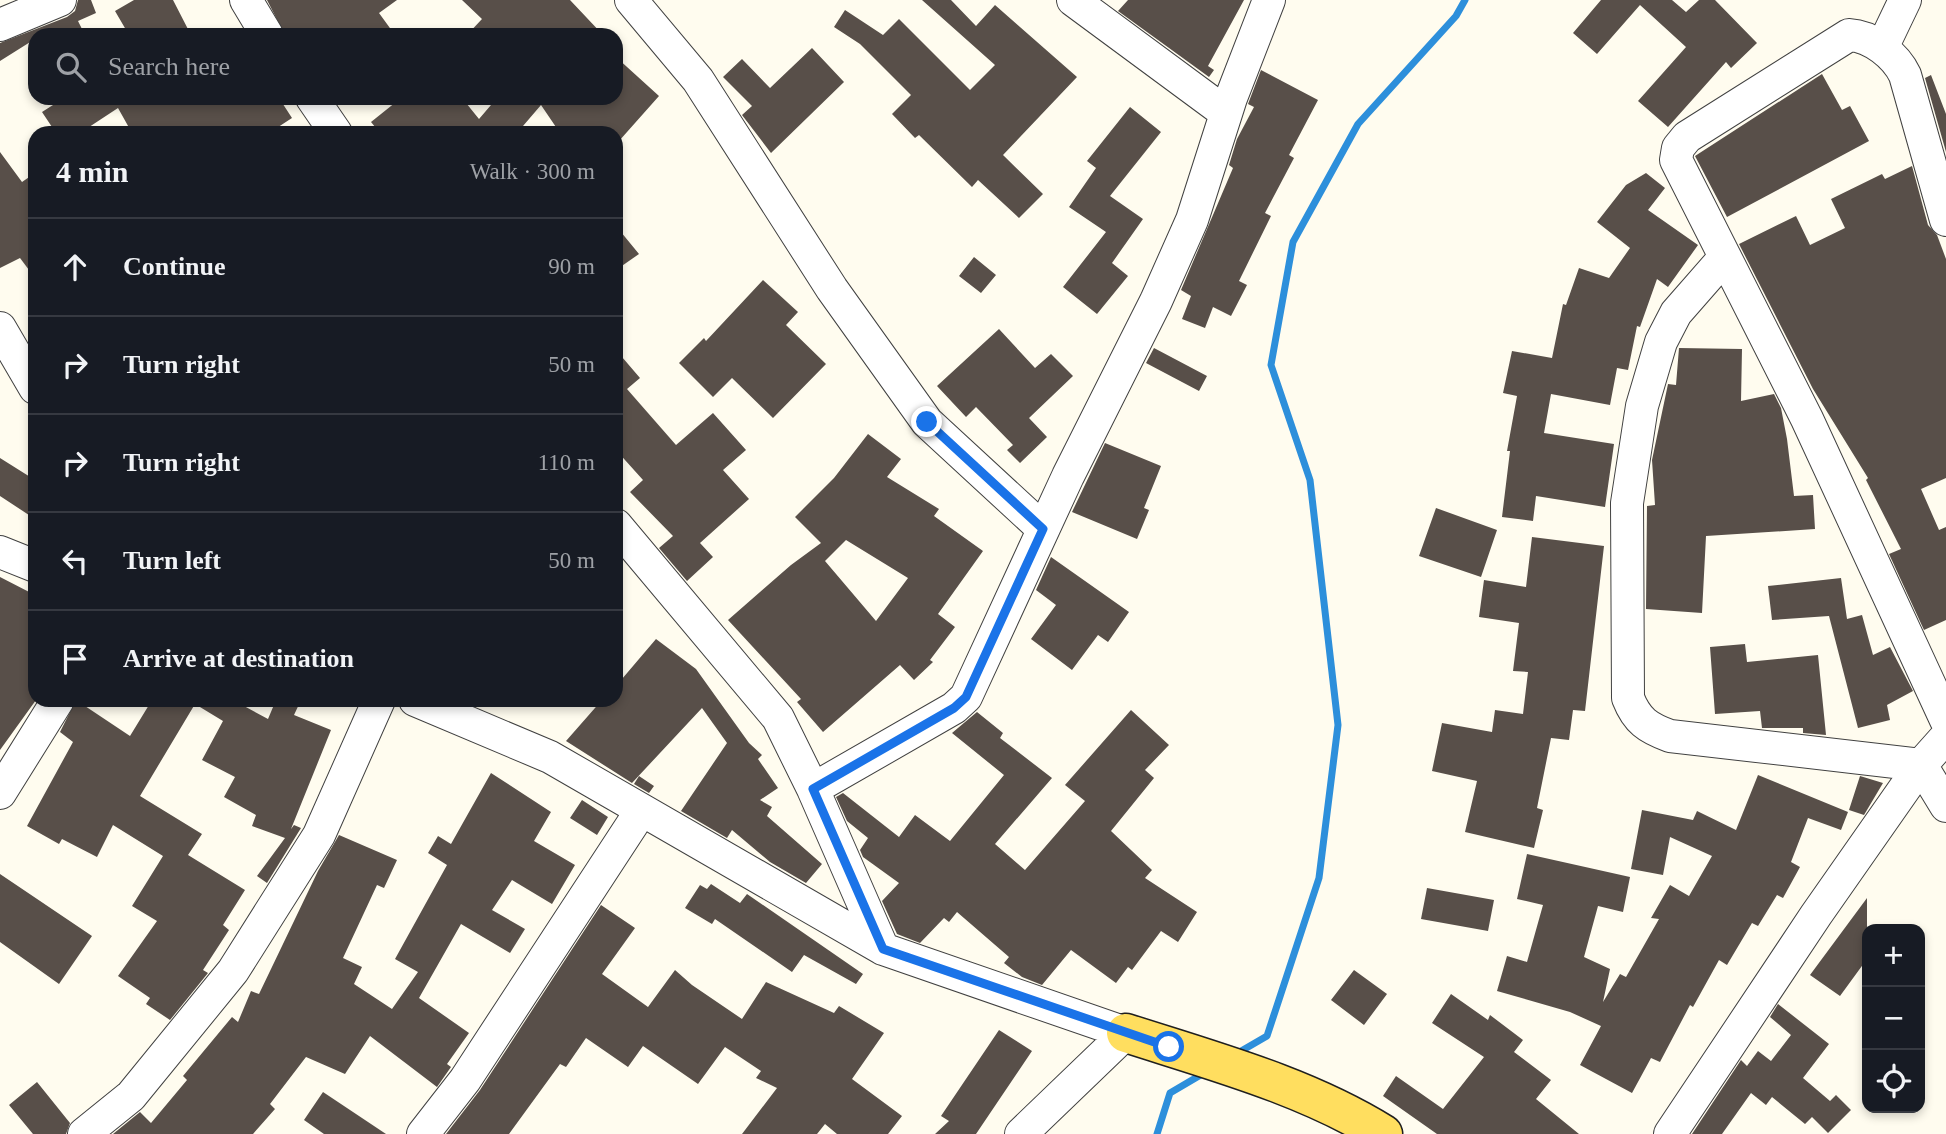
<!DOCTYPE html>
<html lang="en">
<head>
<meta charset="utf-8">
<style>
	:root { --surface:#171b24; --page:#20242c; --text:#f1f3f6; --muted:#9ea1a6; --line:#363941 }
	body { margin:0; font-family:Georgia,serif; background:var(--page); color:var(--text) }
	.controls { position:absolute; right:21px; bottom:21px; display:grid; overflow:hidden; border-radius:14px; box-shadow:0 4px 10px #0003 }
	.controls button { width:63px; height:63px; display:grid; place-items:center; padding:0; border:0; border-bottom:2px solid var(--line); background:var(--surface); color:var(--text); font:35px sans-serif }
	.stop { position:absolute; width:21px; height:21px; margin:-16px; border:5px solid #1a73e8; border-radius:50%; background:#fff }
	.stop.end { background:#1a73e8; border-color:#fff; box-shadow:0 2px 7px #0008 }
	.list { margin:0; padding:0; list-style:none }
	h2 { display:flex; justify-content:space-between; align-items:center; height:91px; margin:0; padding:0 28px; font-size:30px }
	h2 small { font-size:23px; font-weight:400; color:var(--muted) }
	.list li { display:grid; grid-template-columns:46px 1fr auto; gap:21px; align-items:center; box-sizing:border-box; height:98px; padding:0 28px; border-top:2px solid var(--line) }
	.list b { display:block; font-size:26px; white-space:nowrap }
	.list em { font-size:23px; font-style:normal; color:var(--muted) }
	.icon { flex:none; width:38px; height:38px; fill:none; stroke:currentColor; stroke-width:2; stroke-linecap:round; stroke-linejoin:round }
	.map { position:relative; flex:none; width:1946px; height:1134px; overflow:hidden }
	.search { position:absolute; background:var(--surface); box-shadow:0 4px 10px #0003; left:28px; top:28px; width:595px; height:77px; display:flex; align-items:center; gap:18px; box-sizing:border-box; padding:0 24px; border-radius:21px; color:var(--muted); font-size:26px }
	.panel { position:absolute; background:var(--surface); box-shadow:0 4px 10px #0003; left:28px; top:126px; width:595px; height:581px; border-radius:21px }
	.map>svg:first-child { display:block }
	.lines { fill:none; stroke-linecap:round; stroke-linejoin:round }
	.stream { stroke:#2d8fdb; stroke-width:7 }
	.building { fill:#584f49; fill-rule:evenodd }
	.minor-casing { stroke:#414141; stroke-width:34 }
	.major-casing { stroke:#1f1f1f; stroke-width:41 }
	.minor { stroke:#fff; stroke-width:32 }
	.major { stroke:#ffde5f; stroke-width:38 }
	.route { stroke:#1a73e8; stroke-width:9 }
</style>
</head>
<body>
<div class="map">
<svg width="1946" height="1134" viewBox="0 0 1946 1134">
	<rect width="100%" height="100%" fill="#fffcef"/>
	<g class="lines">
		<path class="stream" d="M1236 1054 1267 1036 1319 878 1338 725 1310 480 1271 365 1293 242 1358 124 1456 16 1465 0
			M1157 1134 1170 1093 1204 1073"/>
	</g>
	<path class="building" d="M78 0H91L96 13 78 21 85 35H35V39L0 61V43L67 17 75 11Z
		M134 0H173L191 35H129L115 11Z
		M267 0H397L379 13 395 35H285Z
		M462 0H570L603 35H467L482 19Z
		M922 0H951L976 26 995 5 1077 77 1003 155 1043 194 1019 218 978 180 972 187 919 135 915 138 892 114 911 95 860 44 834 27 845 10 883 35 899 19 970 90 995 65Z
		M1128 0H1244L1208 66 1214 70 1209 77 1118 11Z
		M1601 0H1672L1686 12 1699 0H1715L1757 43 1731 68 1726 62 1668 127 1638 101 1686 47 1640 5 1597 54 1573 33Z
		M812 48 844 82 771 153 742 115 752 106 723 77 742 59 770 88Z
		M616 57 659 96 619 141 616 133H560L541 105 517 133H380L371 122 401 98H462L479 119 497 98H616Z
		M1261 70 1318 100 1289 155 1294 158 1265 213 1271 216 1239 281 1247 285 1231 316 1213 307 1205 328 1182 319 1191 296 1181 290 1233 168 1229 165 1237 139 1254 107 1248 104Z
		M1822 74 1842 110 1850 106 1869 141 1727 217 1695 156Z
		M1931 75 1946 114V152L1925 78Z
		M64 98H279L292 118 269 133H132L118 108 80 133H56L42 112Z
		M1130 107 1161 132 1110 196 1143 219 1112 263 1128 276 1097 314 1063 287 1106 232 1069 207 1096 168 1087 161Z
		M0 152 22 182 35 173V278L20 258 0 268Z
		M1912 166 1928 225 1937 235 1946 259V478L1921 489 1939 530 1946 527V620L1924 630 1889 554 1901 549 1866 480 1868 478 1813 389 1739 244 1796 216 1810 245 1845 228 1831 199 1882 174 1885 179Z
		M1646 173 1665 188 1648 210 1698 245 1668 287 1657 279 1640 327 1637 326 1628 370 1617 368 1610 405 1551 394 1544 433 1614 444 1605 507 1536 496 1533 521 1502 517 1510 451H1507L1517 396 1503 393 1512 351 1552 358 1563 304 1566 305 1579 268 1609 278 1630 248 1597 222 1626 185Z
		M616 226 639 254 616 270Z
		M974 257 996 275 981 293 959 276Z
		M763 280 798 312 786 325 826 364 773 418 732 378 713 397 679 363 704 338 706 341Z
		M999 329 1035 368 1051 354 1073 376 1029 418 1047 437 1020 463 1007 450 1013 445 976 407 966 417 937 386Z
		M1154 348 1207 376 1199 391 1146 363Z
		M1679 348 1742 349 1741 401 1774 394 1781 408 1787 439 1794 496 1813 495 1815 529 1706 536 1702 613 1646 609 1647 506 1655 505 1652 460 1668 384 1676 385Z
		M616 350 640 378 627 389 676 445 713 413 746 450 723 470 749 499 700 543 713 557 687 581 659 548 673 536 630 492 643 480 616 450Z
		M868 434 901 459 887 477 939 509 934 516 983 551 938 614 955 627 930 660 933 662 914 680 900 665 823 732 797 702 801 699 728 620 791 565 821 543 795 517 834 478ZM846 540 908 578 876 621 825 561Z
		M1105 443 1161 466 1144 508 1149 510 1137 539 1072 512Z
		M0 458 35 480V519L0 496Z
		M1436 508 1497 530 1481 577 1419 556Z
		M1532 537 1604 546 1585 711 1573 710 1569 740 1551 738 1537 808 1543 810 1534 848 1465 832 1477 781 1432 771 1442 723 1492 732 1495 710 1523 714 1528 672 1513 671 1519 623 1479 617 1484 580 1526 587Z
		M1051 557 1129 612 1108 642 1098 635 1072 670 1031 639 1056 605 1036 590Z
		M0 577 35 595 36 700 0 750Z
		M1841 578 1847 619 1862 615 1873 655 1890 647 1913 691 1887 705 1890 720 1858 728 1829 616 1772 620 1768 586Z
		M656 639 696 669 749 743 762 755 758 759 778 788 760 800 772 807 767 816 822 864 806 883 770 862 732 830 727 838 681 811 727 743 702 708 632 783 566 741 602 700H616V686Z
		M1745 644 1747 662 1818 655 1826 735 1803 733V728H1762L1760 711 1715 714 1710 647Z
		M76 700 130 736 152 700H233L268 719 276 700H301L294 715 331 730 291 829 294 825 301 828 267 883 257 876 285 838 252 826 256 815 224 797 235 777 202 760 223 721 195 704 140 796 202 834 188 855 245 890 223 925 229 930 203 970 208 973 170 1020 146 1004 150 998 118 976 157 921 132 906 163 856 113 825 97 857 62 839 59 844 27 826 73 742 60 732Z
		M1131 710 1169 745 1145 770 1154 778 1111 831 1152 870 1145 878 1197 912 1178 942 1161 931 1132 970 1128 967 1116 983 1071 950 1042 985 1022 977 1004 963 1009 957 957 912 949 922 944 918 920 943 897 934 882 901 899 883 863 857 860 850 868 838 847 821 836 797 843 793 899 837 915 815 950 841 1004 775 952 733 977 712 1003 733 1000 738 1052 778 995 844 1025 870 1085 801 1065 785Z
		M491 773 551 812 534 841 575 865 552 904 512 880 492 910 525 929 510 953 461 924 419 998 469 1033 447 1064 451 1067 437 1087 370 1036 345 1074 306 1057 270 1104 275 1109 253 1134H113L140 1112 151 1123 187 1080 183 1076 232 1017 238 1022 251 991 259 994 318 871 339 835 397 860 384 888 377 885 343 958 362 967 354 984 392 1009 418 972 395 959 447 865 428 853 438 836 451 844Z
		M1758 775 1848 812 1841 830 1808 818 1791 862 1800 867 1783 898 1777 895 1758 926 1752 923 1727 965 1719 960 1693 1007 1690 1005 1660 1062 1651 1058 1632 1093 1580 1065 1601 1026 1570 1012 1497 991 1507 956 1527 962 1543 905 1517 899 1527 854 1630 877 1623 912 1598 906 1584 957 1610 969 1603 1002 1620 974 1626 977 1659 919 1651 918 1670 885 1689 896 1712 856 1670 837 1663 875 1631 869 1642 810 1693 820 1697 811 1736 830Z
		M639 776 654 786 649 793 634 784Z
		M1860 776 1883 783 1864 815 1849 810Z
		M582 800 608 817 597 835 570 818Z
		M0 874 92 936 59 984 0 942Z
		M711 884 740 903 747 894 863 974 856 984 804 955 792 972 715 919 712 924 685 908 700 885 707 889Z
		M1427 888 1494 900 1488 931 1421 919Z
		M1867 898V959L1840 996 1810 975Z
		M601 905 635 928 602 974 648 1007 675 970 692 985 742 1019 766 982 834 1013 839 1006 884 1033 852 1079 902 1116 888 1134H837L825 1124 817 1134H742L777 1088 756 1078 761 1071 725 1047 698 1084 643 1046 628 1067 586 1038 566 1067 560 1064 509 1134H446L480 1090Z
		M1354 970 1387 994 1364 1025 1331 1000Z
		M1451 994 1488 1020 1490 1015 1523 1040 1514 1052 1551 1080 1536 1099 1579 1134H1437L1383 1096 1396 1076 1443 1109 1484 1057 1432 1023Z
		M1778 1004 1829 1044 1803 1078 1830 1101 1836 1095 1851 1110 1828 1133 1812 1117 1805 1124 1772 1097 1766 1105 1751 1093 1722 1134H1692L1741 1060 1747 1066 1758 1051 1771 1061 1791 1035 1770 1017Z
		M999 1030 1032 1051 976 1134H935L949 1121 941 1116Z
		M37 1082 70 1123 66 1134H33L9 1105Z
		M323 1092 386 1134H324L304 1120Z"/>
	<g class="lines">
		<defs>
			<path id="minor" d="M246 0 267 35
				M631 0 698 80 832 289 927 422 1043 529
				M1073 0 1226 113
				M0 25 60 0
				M1882 48 1905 0
				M312 98 336 133
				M1946 220 1905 75C1896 56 1872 36 1849 35L1687 137 1678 148 1676 160 1807 419 1946 720
				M1725 257 1676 313 1661 342 1642 406 1627 503 1628 698C1637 721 1648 728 1670 736L1921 765 1946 806
				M0 328 35 388
				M616 525 778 718 813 789 883 949
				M0 552 35 566
				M415 700 550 757 883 949 1126 1033 1021 1134
				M813 789 954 708 966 697 1068 476 1156 301 1192 220 1231 98 1269 0
				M0 793 58 700
				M84 1134 131 1096 233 971 319 835 379 700
				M423 1134 465 1080 641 811
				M1670 1134 1816 915 1921 765 1946 737"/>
			<path id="major" d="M1126 1033C1213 1061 1306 1086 1383 1134"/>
		</defs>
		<use href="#minor" class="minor-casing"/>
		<use href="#major" class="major-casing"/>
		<use href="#minor" class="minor"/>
		<use href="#major" class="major"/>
	</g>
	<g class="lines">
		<path class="route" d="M927 422 1043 529 966 697 954 708 813 789 883 949 1169 1047"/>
	</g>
</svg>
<div class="controls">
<button>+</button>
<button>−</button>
<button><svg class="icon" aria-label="locate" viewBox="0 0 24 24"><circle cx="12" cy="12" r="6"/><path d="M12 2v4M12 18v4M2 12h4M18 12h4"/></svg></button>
</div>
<div class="stop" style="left:1169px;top:1047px"></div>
<div class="stop end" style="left:927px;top:422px"></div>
<div class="search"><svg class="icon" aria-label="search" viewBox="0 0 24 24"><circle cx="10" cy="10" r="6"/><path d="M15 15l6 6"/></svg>Search here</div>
<section class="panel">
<h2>4 min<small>Walk · 300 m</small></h2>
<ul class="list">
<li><svg class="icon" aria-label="ahead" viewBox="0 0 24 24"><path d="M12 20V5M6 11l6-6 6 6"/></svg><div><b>Continue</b></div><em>90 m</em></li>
<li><svg class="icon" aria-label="right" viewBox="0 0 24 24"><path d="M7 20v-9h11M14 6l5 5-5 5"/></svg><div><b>Turn right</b></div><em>50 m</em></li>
<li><svg class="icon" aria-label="right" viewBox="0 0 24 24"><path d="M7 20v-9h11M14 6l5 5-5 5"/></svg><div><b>Turn right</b></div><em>110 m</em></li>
<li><svg class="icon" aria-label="left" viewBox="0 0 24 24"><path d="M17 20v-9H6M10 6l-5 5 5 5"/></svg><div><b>Turn left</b></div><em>50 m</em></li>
<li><svg class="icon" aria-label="arrive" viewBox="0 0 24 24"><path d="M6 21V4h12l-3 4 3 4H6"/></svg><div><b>Arrive at destination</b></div></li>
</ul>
</section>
</div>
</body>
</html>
